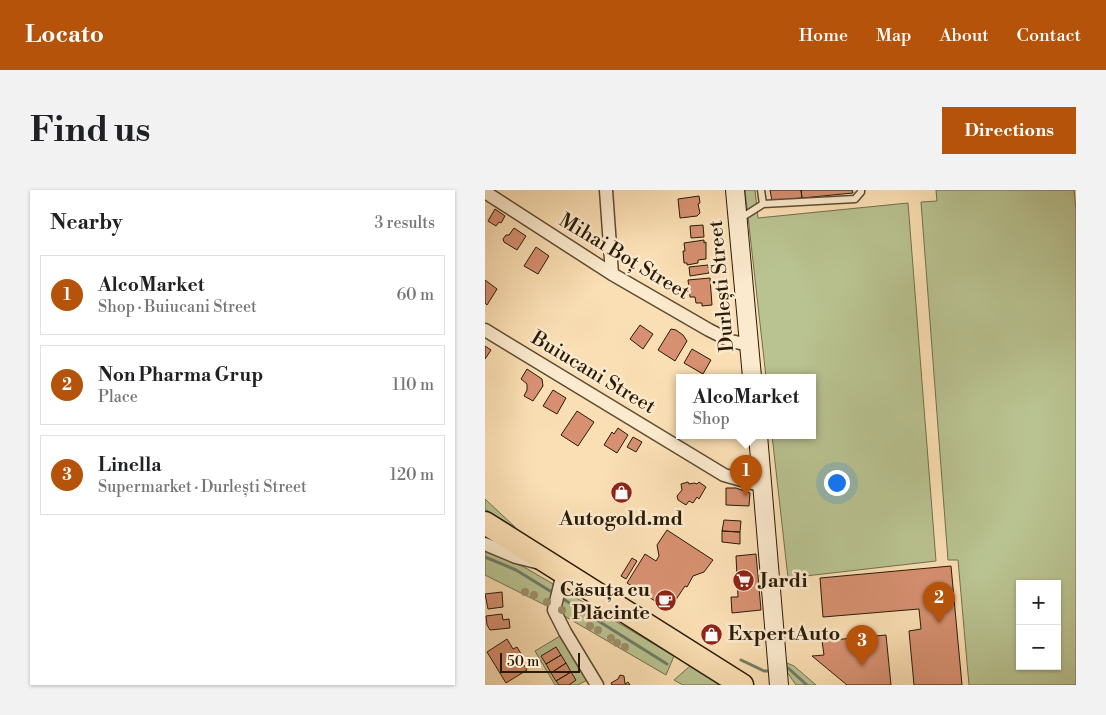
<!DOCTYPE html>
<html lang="en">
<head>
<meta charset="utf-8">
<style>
	:root { --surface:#fff; --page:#f2f2f2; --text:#202124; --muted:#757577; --line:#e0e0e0; --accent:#b45309 }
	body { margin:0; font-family:"Libre Bodoni",serif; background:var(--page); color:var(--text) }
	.controls { position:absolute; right:15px; bottom:15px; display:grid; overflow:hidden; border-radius:0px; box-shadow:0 1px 4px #0004 }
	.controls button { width:45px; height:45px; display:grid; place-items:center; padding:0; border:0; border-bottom:1px solid var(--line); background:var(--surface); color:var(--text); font:25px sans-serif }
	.scale { position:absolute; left:15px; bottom:12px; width:80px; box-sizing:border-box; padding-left:5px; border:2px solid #291b07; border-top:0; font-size:14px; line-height:18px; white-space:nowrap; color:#291b07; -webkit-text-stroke:4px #fceace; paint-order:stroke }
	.you { position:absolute; left:351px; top:292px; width:18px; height:18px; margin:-12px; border:4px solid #fff; border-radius:50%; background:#1a73e8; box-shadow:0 0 0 8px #1a73e833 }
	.badge { display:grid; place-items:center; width:32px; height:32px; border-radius:50%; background:var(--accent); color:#fff; font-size:16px; font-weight:700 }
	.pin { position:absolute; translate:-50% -41px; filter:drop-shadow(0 1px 2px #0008) }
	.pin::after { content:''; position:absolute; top:26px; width:18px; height:15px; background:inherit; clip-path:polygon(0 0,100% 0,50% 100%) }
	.popup { position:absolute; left:191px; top:184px; width:140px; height:65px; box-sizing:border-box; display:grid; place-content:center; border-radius:0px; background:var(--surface); filter:drop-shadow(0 1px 4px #0005); font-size:16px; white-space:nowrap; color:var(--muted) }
	.popup b { font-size:19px; color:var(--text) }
	.popup::after { content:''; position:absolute; left:50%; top:100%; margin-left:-10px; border:10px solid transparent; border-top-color:var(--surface) }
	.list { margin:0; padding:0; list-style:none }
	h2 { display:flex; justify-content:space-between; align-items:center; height:65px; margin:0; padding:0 20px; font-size:21px }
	h2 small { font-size:16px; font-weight:400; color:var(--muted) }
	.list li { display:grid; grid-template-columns:32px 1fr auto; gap:15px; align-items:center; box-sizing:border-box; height:80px; margin:0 10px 10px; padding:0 10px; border:1px solid var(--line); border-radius:0px }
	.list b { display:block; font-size:19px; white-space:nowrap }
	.list p { margin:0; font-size:16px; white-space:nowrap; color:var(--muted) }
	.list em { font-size:16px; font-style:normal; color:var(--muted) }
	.map { position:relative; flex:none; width:591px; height:495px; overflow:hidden; border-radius:0px }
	header { display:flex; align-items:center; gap:30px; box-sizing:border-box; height:70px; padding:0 25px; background:var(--accent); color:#fff }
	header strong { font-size:24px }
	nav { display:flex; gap:28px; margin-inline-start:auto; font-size:18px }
	.intro { display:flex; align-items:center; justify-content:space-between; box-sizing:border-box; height:120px; padding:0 30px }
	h1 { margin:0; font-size:35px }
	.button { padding:12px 22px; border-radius:0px; background:var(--accent); color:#fff; font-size:18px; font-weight:700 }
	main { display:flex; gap:30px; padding:0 30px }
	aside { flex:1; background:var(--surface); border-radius:0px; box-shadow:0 1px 4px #0004 }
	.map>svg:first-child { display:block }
	.green { fill:#b9c391; stroke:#716f4c; fill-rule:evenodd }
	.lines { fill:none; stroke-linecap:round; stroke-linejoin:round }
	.stream { stroke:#707c69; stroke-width:3 }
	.building { fill:#d79071; stroke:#291b07 }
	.lane-casing { stroke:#5e4c32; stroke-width:9 }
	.street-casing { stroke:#5e4c32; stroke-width:15 }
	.secondary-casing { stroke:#291b07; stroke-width:20 }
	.highway-casing { stroke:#291b07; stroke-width:25 }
	.lane { stroke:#fceace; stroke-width:6 }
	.street { stroke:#fceace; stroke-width:12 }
	.secondary { stroke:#fceace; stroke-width:18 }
	.highway { stroke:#fbdfb4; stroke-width:22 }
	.tree { fill:#9f8f6b }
	.labels { text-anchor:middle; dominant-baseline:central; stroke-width:5; stroke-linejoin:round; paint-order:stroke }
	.street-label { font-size:20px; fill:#291b07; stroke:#fceace }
	.poi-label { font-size:20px; font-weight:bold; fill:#291b07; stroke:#fceace; text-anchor:start }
</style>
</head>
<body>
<header>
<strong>Locato</strong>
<nav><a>Home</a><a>Map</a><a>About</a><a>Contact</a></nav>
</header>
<div class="intro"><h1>Find us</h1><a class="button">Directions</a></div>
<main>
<aside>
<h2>Nearby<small>3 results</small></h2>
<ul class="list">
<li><span class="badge">1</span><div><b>AlcoMarket</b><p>Shop · Buiucani Street</p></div><em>60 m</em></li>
<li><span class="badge">2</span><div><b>Non Pharma Grup</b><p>Place</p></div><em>110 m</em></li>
<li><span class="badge">3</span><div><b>Linella</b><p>Supermarket · Durlești Street</p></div><em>120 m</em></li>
</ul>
</aside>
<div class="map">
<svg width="591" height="495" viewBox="0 0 591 495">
	<rect width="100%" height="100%" fill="#fbdfb4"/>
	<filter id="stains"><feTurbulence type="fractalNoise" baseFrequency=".004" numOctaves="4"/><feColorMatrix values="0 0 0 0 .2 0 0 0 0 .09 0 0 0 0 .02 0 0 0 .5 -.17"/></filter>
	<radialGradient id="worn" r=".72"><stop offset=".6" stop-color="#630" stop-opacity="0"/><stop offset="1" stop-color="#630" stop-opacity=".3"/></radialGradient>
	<path class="green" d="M260 0H270L273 28 423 13 451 371 303 388 287 245H327V187H281Z
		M451 0H589L591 20V495H484L473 370H463L436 12 452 11ZM535 394H572V476H535Z
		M0 309 31 338 0 319Z
		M0 361 39 377 68 394 64 417 0 385Z
		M78 400 189 466 181 485 76 424Z
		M75 446 102 490 93 495H70L50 461Z
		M302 473 309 476 331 495H311L302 482Z
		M205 476 236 495H198L189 490Z"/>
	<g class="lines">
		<path class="stream" d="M0 367 31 380 70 404
			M75 407 182 474
			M256 470 279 481H283
			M303 478 322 495"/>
	</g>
	<path class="building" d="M285 0H316L317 8 287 11Z
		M316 0H367L368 3 317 8Z
		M214 6 215 13 213 14 215 23 212 26 195 28 193 9Z
		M10 19 20 26 16 33 14 32 11 36 3 31Z
		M218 35 219 47 206 48 205 36Z
		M29 38 41 46 32 60 19 52 18 49 21 45H24Z
		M219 50V53L221 52V69L213 70V73L202 75V73H199L198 61H200L199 53Z
		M51 57 64 66 53 84 39 76Z
		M223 75 224 83 205 86 204 77Z
		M225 88 227 115 217 116V113H211L210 107H205L203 90Z
		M0 90 12 99 2 115 0 113Z
		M155 135 168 144 158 159 145 149Z
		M186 139 191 140 198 145 202 151 190 171 173 160Z
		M0 156 6 160 0 169Z
		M207 159 226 170 218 184 199 173Z
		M42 179 57 189 58 196 48 211 39 206 42 200V194L36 189Z
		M68 200 81 208 72 224 58 216Z
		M92 221 109 232 93 256 76 245Z
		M133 238 143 245 132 263 119 255 127 242 129 244Z
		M148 247 157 252 151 262 142 257Z
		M203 292 204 294 209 293 212 294 214 292 221 297 214 309 212 307 208 313 204 311 201 315 193 310 192 306 197 300 196 294Z
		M134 298 141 303 137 308 131 304Z
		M241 298H251L265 303 264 316 241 315Z
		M239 330 256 331 255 342 237 341Z
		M182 340 228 370 219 382 208 386 202 397 200 396 184 420 142 393 160 364 171 371 174 366 172 355Z
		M237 341 255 342V354L237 352Z
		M271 364 276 420 247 423 246 407H253L251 366Z
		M147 368 152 371 141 389 136 386Z
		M466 376 477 495H429L424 441 436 439 434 419 338 427 335 388Z
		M17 402 18 417 3 419 0 404Z
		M17 424 18 430 24 429 25 438 5 440 2 435 1 426Z
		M224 436 232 441 228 447 218 441Z
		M269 443 275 444 274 453 269 452Z
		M401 445 406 495H362L327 466 339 465 337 451Z
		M22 449 28 459 32 457 38 467 35 469 42 480 21 493 2 462Z
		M71 457 76 465 61 474 56 466Z
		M76 465 81 473 66 483 61 474Z
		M81 473 86 482 71 491 66 483Z
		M86 482 91 490 84 495H74L71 491Z
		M135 485 139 486 140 494 143 492 145 495H127L126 493 133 489Z"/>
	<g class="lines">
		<defs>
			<path id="lane" d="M278 14 370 9 376 2V0
				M256 28 278 14 276 0"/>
			<path id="street" d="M121 0 127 84
				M0 2 127 84 224 140 246 151 264 155
				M0 140 239 285 278 296
				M0 354 31 367 51 372
				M78 383 69 420 80 442 112 495"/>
			<path id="secondary" d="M250 0 267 187
				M273 245 294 495"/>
			<path id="highway" d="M0 333 257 495"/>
		</defs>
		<use href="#lane" class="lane-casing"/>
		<use href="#street" class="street-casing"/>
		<use href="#secondary" class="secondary-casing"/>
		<use href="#highway" class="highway-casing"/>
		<use href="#lane" class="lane"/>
		<use href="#street" class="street"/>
		<use href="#secondary" class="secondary"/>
		<use href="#highway" class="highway"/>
	</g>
	<g class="tree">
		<circle cx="40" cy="402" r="4"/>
		<circle cx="49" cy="405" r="4"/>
		<circle cx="62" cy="412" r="4"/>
		<circle cx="77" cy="420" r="4"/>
		<circle cx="91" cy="428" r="4"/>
		<circle cx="105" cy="436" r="4"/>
		<circle cx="113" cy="440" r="4"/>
		<circle cx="126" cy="448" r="4"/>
		<circle cx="132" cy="453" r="4"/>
		<circle cx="140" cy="457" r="4"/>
	</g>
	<defs>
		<symbol id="shop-disc" viewBox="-11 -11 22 22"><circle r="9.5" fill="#8f2418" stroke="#fceace"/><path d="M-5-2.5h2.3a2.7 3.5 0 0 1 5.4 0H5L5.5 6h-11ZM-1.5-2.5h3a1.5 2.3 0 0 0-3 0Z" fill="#fff"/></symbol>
		<symbol id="supermarket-disc" viewBox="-11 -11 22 22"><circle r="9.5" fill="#8f2418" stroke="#fceace"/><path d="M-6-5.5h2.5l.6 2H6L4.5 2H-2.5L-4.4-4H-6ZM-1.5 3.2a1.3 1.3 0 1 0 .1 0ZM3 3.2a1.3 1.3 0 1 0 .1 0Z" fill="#fff"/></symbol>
		<symbol id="cafe-disc" viewBox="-11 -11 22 22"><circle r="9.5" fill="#8f2418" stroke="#fceace"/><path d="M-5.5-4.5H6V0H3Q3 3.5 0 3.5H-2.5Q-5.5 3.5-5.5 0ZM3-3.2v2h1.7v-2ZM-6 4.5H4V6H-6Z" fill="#fff"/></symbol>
	</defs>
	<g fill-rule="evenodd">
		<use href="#shop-disc" x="124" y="290" width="25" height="25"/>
		<use href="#supermarket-disc" x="246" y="378" width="25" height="25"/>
		<use href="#cafe-disc" x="168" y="398" width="25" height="25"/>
		<use href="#shop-disc" x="214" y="432" width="25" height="25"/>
	</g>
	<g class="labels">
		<g class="street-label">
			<text transform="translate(139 67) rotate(31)">Mihai Boț Street</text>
			<text transform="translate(237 96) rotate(-95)">Durlești Street</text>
			<text transform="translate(108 183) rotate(31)">Buiucani Street</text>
		</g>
		<g class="poi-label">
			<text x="136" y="329" text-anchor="middle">Autogold.md</text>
			<text x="275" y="391">Jardi</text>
			<text x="165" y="400" text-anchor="end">Căsuța cu<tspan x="165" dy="23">Plăcinte</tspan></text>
			<text x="243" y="444">ExpertAuto</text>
		</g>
	</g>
	<rect width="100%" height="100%" filter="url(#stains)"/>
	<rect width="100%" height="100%" fill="url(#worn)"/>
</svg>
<div class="controls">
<button>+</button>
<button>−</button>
</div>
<div class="scale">50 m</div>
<div class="you"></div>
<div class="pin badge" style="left:261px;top:306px">1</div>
<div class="popup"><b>AlcoMarket</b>Shop</div>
<div class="pin badge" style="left:454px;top:433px">2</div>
<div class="pin badge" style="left:377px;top:476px">3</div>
</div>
</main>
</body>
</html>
